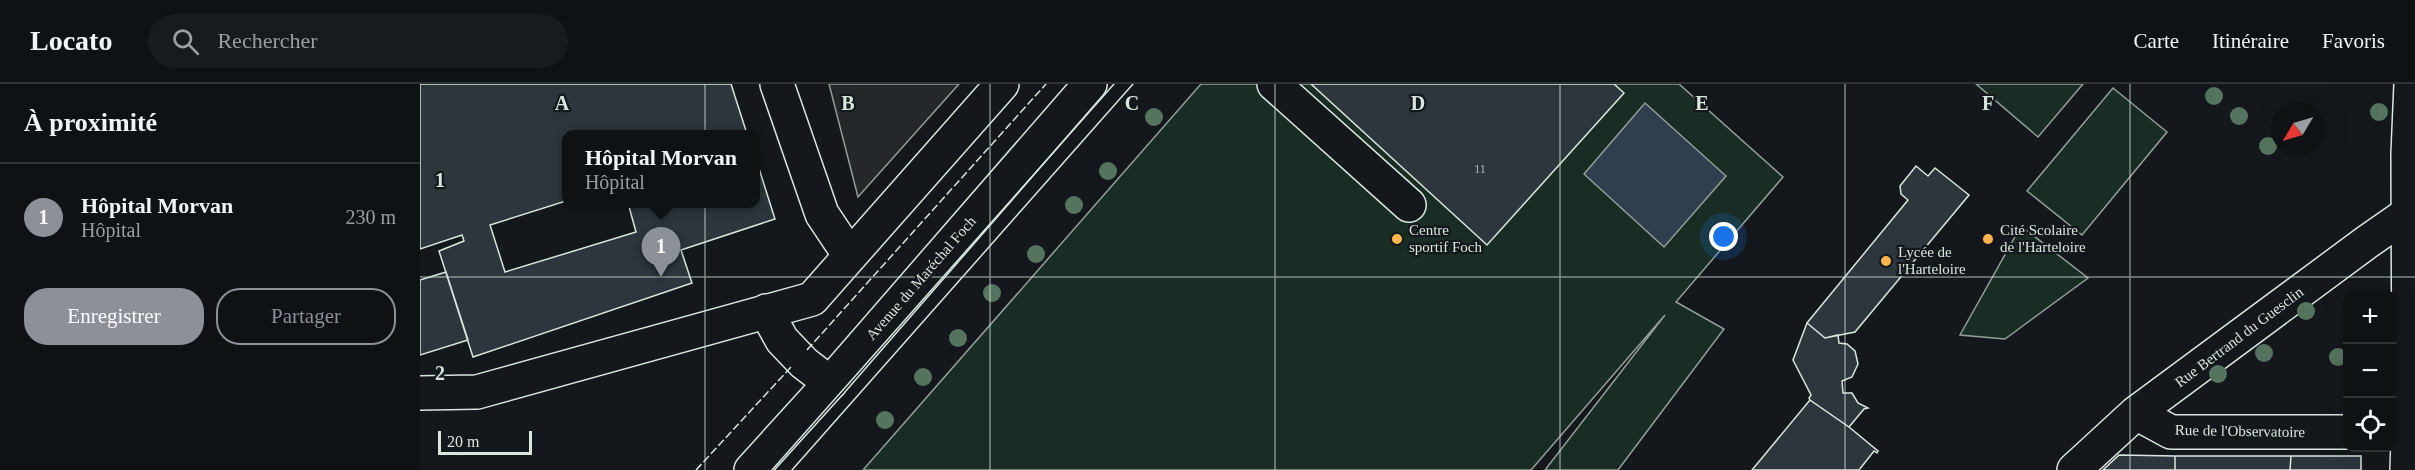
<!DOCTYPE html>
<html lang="fr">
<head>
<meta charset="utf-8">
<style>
	:root { --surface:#0f1215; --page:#181b1e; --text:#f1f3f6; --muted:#9b9ea0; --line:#2f3234; --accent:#8c9099 }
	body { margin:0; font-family:Georgia,serif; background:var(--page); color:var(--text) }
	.controls { position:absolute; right:18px; bottom:18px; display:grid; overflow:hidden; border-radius:12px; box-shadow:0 6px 24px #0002 }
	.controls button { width:54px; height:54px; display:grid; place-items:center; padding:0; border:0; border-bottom:2px solid var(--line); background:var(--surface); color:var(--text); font:30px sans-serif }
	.compass { position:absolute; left:1851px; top:18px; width:54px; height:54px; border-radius:50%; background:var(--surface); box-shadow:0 6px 24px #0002; rotate:232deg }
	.scale { position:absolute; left:18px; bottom:15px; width:94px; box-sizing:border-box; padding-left:6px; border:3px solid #d8e6dc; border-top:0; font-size:16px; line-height:21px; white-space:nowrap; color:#d8e6dc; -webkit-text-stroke:4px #14181c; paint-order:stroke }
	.you { position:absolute; left:1304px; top:153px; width:21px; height:21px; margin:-15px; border:4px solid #fff; border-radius:50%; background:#1a73e8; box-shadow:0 0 0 9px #1a73e833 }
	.badge { display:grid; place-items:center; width:39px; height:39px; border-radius:50%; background:var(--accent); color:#fff; font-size:20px; font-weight:700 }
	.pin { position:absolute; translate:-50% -50px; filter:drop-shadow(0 2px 3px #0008) }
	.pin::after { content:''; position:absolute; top:32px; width:21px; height:18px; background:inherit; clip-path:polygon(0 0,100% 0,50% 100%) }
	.popup { position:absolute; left:142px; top:46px; width:198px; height:78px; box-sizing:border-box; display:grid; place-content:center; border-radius:12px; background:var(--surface); filter:drop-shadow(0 2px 4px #0005); font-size:20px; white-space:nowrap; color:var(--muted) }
	.popup b { font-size:22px; color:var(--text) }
	.popup::after { content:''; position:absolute; left:50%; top:100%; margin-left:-12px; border:12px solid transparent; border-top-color:var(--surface) }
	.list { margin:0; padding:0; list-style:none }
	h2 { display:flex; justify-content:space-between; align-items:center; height:78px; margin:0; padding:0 24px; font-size:26px }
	h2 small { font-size:20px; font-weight:400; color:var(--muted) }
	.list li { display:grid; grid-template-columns:39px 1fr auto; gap:18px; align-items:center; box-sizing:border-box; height:108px; padding:0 24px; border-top:2px solid var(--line) }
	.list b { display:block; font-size:22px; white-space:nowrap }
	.list p { margin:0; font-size:20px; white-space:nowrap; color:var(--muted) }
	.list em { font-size:20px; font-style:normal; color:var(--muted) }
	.actions { display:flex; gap:12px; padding:18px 24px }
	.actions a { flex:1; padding:14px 0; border:2px solid var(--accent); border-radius:24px; text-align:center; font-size:21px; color:var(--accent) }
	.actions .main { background:var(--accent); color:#fff }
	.icon { flex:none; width:33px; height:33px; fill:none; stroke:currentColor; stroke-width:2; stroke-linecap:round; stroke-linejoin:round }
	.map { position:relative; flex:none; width:1995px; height:386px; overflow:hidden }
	header { display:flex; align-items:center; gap:36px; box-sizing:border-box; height:84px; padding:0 30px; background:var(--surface); border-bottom:2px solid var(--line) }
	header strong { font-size:28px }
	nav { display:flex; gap:33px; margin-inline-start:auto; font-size:21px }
	.search { width:420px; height:54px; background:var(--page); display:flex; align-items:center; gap:15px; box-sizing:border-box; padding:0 21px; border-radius:33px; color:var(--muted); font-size:22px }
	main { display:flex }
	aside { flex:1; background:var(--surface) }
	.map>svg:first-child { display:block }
	.green { fill:#1a2d24; stroke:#939e99; stroke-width:1.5 }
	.parking { fill:#24282b; stroke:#939e99; stroke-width:1.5 }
	.water { fill:#2f3f4d; stroke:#939e99; stroke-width:1.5 }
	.building { fill:#2c363c; stroke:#d8e6dc; stroke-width:1.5 }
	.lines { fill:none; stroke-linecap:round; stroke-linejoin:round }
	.minor-casing { stroke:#d8e6dc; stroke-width:36 }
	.major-casing { stroke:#d8e6dc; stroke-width:36 }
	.minor { stroke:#14181c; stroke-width:33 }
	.major { stroke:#14181c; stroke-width:33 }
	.tram { stroke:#d8e6dc; stroke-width:1.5 }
	.fence { stroke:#d8e6dc; stroke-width:1.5; stroke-dasharray:8 3; stroke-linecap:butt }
	.tree { fill:#55745f }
	.grid { fill:none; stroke:#d8e6dc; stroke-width:1.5; stroke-opacity:0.55 }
	.poi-dot { fill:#ffb74d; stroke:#14181c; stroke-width:2 }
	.labels { text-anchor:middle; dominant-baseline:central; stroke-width:4.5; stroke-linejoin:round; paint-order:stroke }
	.number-label { font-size:12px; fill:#adbab4 }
	.poi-label { font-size:15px; fill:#d8e6dc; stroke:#14181c; text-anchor:start }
	.street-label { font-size:15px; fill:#d8e6dc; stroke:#14181c }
	.grid-label { font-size:20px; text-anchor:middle; font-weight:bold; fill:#d8e6dc; stroke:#14181c; stroke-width:4.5; stroke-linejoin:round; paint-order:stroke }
</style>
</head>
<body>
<header>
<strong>Locato</strong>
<div class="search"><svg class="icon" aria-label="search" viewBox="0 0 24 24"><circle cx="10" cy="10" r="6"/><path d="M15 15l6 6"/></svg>Rechercher</div>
<nav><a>Carte</a><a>Itinéraire</a><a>Favoris</a></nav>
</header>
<main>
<aside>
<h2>À proximité<small></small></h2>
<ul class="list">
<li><span class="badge">1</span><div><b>Hôpital Morvan</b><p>Hôpital</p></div><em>230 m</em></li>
</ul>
<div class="actions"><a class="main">Enregistrer</a><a>Partager</a></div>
</aside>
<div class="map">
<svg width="1995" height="386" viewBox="0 0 1995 386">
	<rect width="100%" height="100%" fill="#14181c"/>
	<path class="green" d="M781 0H1259L1363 93 1256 218 1304 245 1198 386H1125L1245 231 1111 386H443Z
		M1556 0H1663L1618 53Z
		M1693 4 1747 48 1662 151 1607 107Z
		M1601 142 1668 194 1585 255 1540 251Z"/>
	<path class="parking" d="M409 0H539L438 113Z"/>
	<path class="water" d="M1225 19 1306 92 1244 163 1164 90Z"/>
	<path class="building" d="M0 0H311L327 50H146V117L70 141 85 188 216 148 208 119H336V75L355 135 261 166 272 199 53 273 19 167 44 157 42 151 0 165Z
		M891 0H1194L1204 9 1067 161Z
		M1496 82 1508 92 1515 84 1549 111 1435 248 1405 254 1387 239 1488 116 1481 110 1480 102Z
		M26 188 48 256 0 271V196Z
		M1387 239 1405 254 1418 251 1419 259 1427 260 1435 267 1438 280 1432 293 1422 297 1423 309H1432L1438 319 1448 324 1444 325 1429 343 1390 316 1389 314 1391 311 1373 276Z
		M1390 316 1429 343 1458 367 1457 369 1454 367 1439 386H1332Z
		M1699 371 1755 372V386H1683Z
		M1755 372H1871L1870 386H1755Z
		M1871 372H1941V386H1870Z"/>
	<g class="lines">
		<defs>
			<path id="minor" d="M357 0 402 130 430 172
				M854 0 989 121
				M346 227 362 256 384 279 410 299
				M0 309 57 308 392 215 582 0
				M1716 329 1751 348H1928
				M1654 386 1716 329 1947 158 1990 128"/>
			<path id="major" d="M331 386 410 299 670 0
				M1987 386 1989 324 1988 70 1991 0"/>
		</defs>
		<use href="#minor" class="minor-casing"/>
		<use href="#major" class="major-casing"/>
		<use href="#minor" class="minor"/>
		<use href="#major" class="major"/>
		<path class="tram" d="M352 386 694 0
			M372 386 713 0"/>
		<path class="fence" d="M387 266 626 0
			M276 386 371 283"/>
	</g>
	<g class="tree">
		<circle cx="1794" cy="12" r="9"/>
		<circle cx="1959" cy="28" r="9"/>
		<circle cx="1819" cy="32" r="9"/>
		<circle cx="734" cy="33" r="9"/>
		<circle cx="1848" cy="62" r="9"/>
		<circle cx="688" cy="87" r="9"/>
		<circle cx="654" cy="121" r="9"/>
		<circle cx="616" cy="170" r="9"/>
		<circle cx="572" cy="209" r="9"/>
		<circle cx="1886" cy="227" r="9"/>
		<circle cx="538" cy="254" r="9"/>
		<circle cx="1844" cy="269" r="9"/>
		<circle cx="1918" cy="273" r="9"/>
		<circle cx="1798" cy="290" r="9"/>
		<circle cx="503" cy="293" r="9"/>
		<circle cx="465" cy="336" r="9"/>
	</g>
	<path class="grid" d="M285 0V386M570 0V386M855 0V386M1140 0V386M1425 0V386M1710 0V386M0 193H1995"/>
	<g class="poi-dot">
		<circle cx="977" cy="155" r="6"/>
		<circle cx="1568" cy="155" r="6"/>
		<circle cx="1466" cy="177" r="6"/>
	</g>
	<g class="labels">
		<g class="number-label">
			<text x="1060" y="85">11</text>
		</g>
		<g class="poi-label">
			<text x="989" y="146">Centre<tspan x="989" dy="17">sportif Foch</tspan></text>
			<text x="1580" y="146">Cité Scolaire<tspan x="1580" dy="17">de l'Harteloire</tspan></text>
			<text x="1478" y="168">Lycée de<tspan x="1478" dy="17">l'Harteloire</tspan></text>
		</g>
		<g class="street-label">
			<text transform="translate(501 194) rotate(-49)">Avenue du Maréchal Foch</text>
			<text transform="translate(1819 253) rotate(-37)">Rue Bertrand du Guesclin</text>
			<text transform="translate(1820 347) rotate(1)">Rue de l'Observatoire</text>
		</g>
	</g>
	<g class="grid-label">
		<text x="142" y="26">A</text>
		<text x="428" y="26">B</text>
		<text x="712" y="26">C</text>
		<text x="998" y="26">D</text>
		<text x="1282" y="26">E</text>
		<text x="1568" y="26">F</text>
		<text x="20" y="103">1</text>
		<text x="20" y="296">2</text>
	</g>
</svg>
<div class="controls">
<button>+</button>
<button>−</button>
<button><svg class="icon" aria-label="locate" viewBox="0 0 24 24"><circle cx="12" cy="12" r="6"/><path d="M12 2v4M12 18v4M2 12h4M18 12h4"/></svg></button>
</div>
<svg class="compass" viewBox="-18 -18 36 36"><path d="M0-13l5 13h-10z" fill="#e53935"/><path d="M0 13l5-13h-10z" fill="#9b9ea0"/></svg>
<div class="scale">20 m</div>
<div class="you"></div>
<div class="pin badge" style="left:241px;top:193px">1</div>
<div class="popup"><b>Hôpital Morvan</b>Hôpital</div>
</div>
</main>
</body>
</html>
